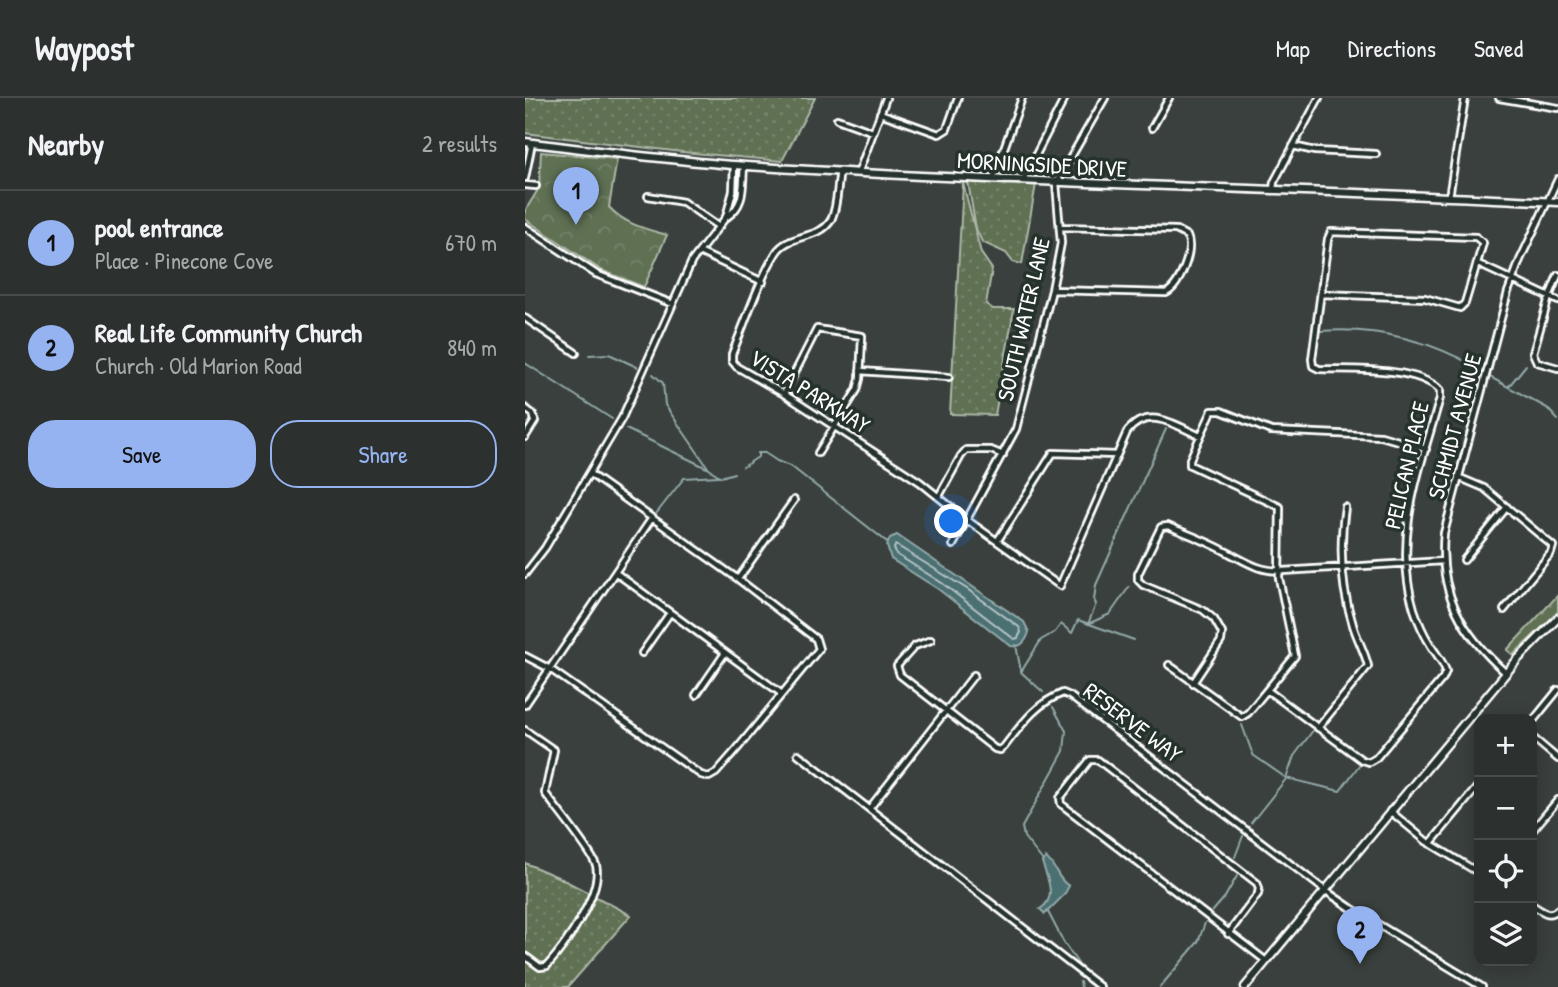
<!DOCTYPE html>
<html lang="en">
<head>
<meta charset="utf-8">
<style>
	:root { --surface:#2c302e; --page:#383c3a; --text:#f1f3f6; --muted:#a6a9aa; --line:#484b4a; --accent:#95b2f1 }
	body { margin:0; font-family:"Patrick Hand",sans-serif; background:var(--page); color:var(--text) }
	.controls { position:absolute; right:21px; bottom:21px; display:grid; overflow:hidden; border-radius:14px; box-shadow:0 4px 18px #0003 }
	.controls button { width:63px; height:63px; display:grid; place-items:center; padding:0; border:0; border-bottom:2px solid var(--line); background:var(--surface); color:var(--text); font:35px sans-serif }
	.you { position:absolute; left:427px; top:424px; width:24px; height:24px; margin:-18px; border:5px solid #fff; border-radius:50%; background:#1a73e8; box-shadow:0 0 0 10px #1a73e833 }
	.badge { display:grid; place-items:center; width:46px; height:46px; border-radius:50%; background:var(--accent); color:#111; font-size:23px; font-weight:700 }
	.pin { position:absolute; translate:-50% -58px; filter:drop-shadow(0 2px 4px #0008) }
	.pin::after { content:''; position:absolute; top:37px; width:24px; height:21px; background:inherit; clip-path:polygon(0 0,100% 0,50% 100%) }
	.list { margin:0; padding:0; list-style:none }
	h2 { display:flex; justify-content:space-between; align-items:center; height:91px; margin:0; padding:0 28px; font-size:30px }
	h2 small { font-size:23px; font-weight:400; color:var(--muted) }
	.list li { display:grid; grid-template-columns:46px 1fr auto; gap:21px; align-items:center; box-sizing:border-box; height:105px; padding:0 28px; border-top:2px solid var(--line) }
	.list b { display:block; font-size:26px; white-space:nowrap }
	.list p { margin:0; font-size:23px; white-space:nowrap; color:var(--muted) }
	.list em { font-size:23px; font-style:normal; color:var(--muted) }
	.actions { display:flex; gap:14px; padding:21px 28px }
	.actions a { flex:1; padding:16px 0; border:2px solid var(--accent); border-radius:28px; text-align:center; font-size:24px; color:var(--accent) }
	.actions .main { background:var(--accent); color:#111 }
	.icon { flex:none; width:38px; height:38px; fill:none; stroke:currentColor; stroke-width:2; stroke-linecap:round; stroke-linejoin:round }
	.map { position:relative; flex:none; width:1033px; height:889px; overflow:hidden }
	header { display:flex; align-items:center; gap:42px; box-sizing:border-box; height:98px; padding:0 35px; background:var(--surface); border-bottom:2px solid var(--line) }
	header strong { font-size:33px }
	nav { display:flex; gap:38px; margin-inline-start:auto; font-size:24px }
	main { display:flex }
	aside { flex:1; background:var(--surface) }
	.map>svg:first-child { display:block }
	.grass { fill:url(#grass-dots); stroke:#aeb8a8; stroke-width:2 }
	.park { fill:url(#park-crowns); stroke:#aeb8a8; stroke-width:2 }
	.water { fill:#4b6f72; stroke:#93a9aa; stroke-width:2 }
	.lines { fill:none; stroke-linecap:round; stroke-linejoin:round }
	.shore { stroke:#b7c5c7; stroke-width:2 }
	.stream { stroke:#93a9aa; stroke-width:2 }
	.street-casing { stroke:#fff; stroke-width:10 }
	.secondary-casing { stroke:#fff; stroke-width:11 }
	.street { stroke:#26332d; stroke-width:4.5 }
	.secondary { stroke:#26332d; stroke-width:6 }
	.labels { text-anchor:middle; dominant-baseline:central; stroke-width:7; stroke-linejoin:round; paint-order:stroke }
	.street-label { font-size:23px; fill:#fff; stroke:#26332d }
</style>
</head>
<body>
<header>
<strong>Waypost</strong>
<nav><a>Map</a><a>Directions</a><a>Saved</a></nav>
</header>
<main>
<aside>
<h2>Nearby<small>2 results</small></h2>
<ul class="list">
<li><span class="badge">1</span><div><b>pool entrance</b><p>Place · Pinecone Cove</p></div><em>670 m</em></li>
<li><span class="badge">2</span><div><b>Real Life Community Church</b><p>Church · Old Marion Road</p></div><em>840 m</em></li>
</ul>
<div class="actions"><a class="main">Save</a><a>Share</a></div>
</aside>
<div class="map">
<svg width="1033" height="889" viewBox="0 0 1033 889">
	<defs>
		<pattern id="grass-dots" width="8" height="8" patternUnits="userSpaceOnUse" patternTransform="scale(1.75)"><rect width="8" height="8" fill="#5e7052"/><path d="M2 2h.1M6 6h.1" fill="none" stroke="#76856c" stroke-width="1.8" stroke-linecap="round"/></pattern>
		<pattern id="park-crowns" width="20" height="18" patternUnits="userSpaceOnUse" patternTransform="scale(1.75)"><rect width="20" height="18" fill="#5e7052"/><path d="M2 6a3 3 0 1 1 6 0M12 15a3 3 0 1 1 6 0" fill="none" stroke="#76856c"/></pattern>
	</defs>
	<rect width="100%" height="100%" fill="#3a403d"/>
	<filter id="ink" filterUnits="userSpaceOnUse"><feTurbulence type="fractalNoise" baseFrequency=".0143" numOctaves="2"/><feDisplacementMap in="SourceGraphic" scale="14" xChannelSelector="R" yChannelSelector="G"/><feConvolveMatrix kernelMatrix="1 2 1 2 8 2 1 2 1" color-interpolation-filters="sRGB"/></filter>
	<g filter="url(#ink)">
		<path class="grass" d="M0 0H290L257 63 157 54 0 35Z
			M443 84 511 86 497 166 488 164 481 155 457 144 451 131Z
			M438 85 456 155 467 171 461 206 468 211H489L470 317 425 316Z
			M1033 497V514L988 557 982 552Z
			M0 765 35 780 106 817 43 889H0Z"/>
		<path class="park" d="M16 54 92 61 84 109C99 126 121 131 142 137L119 189 76 172 0 121V113L14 90Z"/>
		<path class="water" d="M372 437 499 524 504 534C501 544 496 550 486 548L413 491 366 461 362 448 365 440Z
			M521 760C531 767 533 783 544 788L539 797 520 816 515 811C533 800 522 780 517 764Z"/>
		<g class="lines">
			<path class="shore" d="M371 447 442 491 494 529 496 534 493 540 489 541 417 485 371 456 369 450Z"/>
			<path class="stream" d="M795 233C852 229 902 241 951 269
				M64 257 84 256 112 269
				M0 265 87 321
				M128 276 138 285 140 307 184 371 196 379 209 375
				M965 279 1022 310 1033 322
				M984 288 1001 267
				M101 331 182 370
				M218 369 233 359V355H240L252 363 267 369 362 444
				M131 416 159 380 193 378
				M565 525 585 516 604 489
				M563 526 571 506 569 502 571 487 641 331
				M491 547 496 574
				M518 594 496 574 516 542 530 534 536 526 547 535 553 522 609 542
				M717 627 728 657 761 680 815 693 835 666
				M726 725 761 681 769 658 789 631
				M710 759 718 738
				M518 763 499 739 497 729 539 653 541 633 528 609
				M523 814 539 845 554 867
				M687 814 700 799 712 778
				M555 884 556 889
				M635 889 673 844 680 825"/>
			<defs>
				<path id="street" d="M974 0 1033 10
					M355 15 414 36 422 31 433 0
					M312 21 348 34
					M627 30 644 0
					M768 48 790 53 851 56
					M315 73C312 88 313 108 306 122 295 142 263 135 251 155 234 182 220 225 207 256V263L212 269 259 296 395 384 442 422 535 488 602 334C623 307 650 327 675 338
					M334 73 361 0
					M0 80 7 45
					M468 81 497 0
					M498 82 540 0
					M0 87 11 88
					M748 91 749 84 794 0
					M123 98 158 104 194 129
					M924 99 940 0
					M202 119C221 106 217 88 219 68
					M0 129 71 176 148 206
					M174 154 238 184
					M953 166 1033 203
					M1033 177 1024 199 1008 255 1012 264 1033 270
					M527 192 641 195C655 188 669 152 662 138L651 132 536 129
					M0 220 51 255
					M335 273 424 279
					M259 296 292 231 337 238 335 281 332 292 293 355
					M0 310 8 316 10 323 0 339
					M933 379 959 390 1028 448 1026 455 979 512
					M414 398 436 358 441 352H466L478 357
					M473 442 528 355 592 357
					M428 447 491 331 527 192 536 145 531 85 580 0
					M939 462 982 409
					M91 475 257 596
					M0 476 20 450 97 320 167 163 201 119 208 93 209 67
					M213 481 269 402
					M406 542 390 548 372 568 375 577 470 651 475 652 479 649C497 626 510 606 538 595L545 598 801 793 826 810 957 889
					M117 555 145 515
					M0 558 25 571 176 677 184 679 191 675 212 651 294 551 291 541 213 481 65 376
					M644 567 717 619 723 615 770 558 754 480 755 409 665 367V361L687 313H696L746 333 856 338 901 351
					M981 575C937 536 913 495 919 435L983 194 995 162 1033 81
					M668 585 696 543 697 535 689 521 678 512 618 487 613 482V476L636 429 643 428C662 436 682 443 700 453 722 464 732 473 758 473L918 463
					M742 592 837 662 844 664 851 660 918 580 921 573C918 563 910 555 905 546 898 535 893 523 889 511 867 439 896 369 915 300V292C891 268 826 272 794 271L788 268 787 261 803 141 806 134 951 139 958 145 940 205 935 210 900 200 796 196
					M171 597 200 555
					M0 607 127 420
					M1007 624 1033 592
					M793 630 843 568C840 554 832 541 828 527 816 489 814 449 820 409
					M0 632 29 652 20 695C30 709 67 754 71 767 78 794 40 848 22 868L15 869 0 858
					M1007 639 1033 661
					M273 656 575 889
					M344 711 449 577
					M865 713 901 743 954 775
					M1007 733 1033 702
					M905 746 954 687
					M1007 807C1016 812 1024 821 1033 811
					M703 836 733 796 734 790 732 785 573 662H565L535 700 536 706 741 863"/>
				<path id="secondary" d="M0 44C73 53 147 63 221 68 491 86 762 90 1033 104
					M720 889 992 562 1033 520"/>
			</defs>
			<use href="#street" class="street-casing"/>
			<use href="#secondary" class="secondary-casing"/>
			<use href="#street" class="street"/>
			<use href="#secondary" class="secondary"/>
		</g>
	</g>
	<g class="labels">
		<g class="street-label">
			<text transform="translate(517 66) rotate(3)">MORNINGSIDE DRIVE</text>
			<text transform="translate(498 221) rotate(-77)">SOUTH WATER LANE</text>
			<text transform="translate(285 293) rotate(32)">VISTA PARKWAY</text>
			<text transform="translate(929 328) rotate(-75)">SCHMIDT AVENUE</text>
			<text transform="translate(881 367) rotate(-77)">PELICAN PLACE</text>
			<text transform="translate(608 624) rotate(37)">RESERVE WAY</text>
		</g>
	</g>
</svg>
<div class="controls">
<button>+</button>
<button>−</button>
<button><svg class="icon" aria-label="locate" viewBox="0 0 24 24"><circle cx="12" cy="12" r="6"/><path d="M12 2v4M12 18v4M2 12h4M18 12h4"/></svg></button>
<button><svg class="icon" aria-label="layers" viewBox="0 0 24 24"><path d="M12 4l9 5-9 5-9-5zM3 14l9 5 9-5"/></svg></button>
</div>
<div class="you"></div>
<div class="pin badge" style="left:51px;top:127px">1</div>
<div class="pin badge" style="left:835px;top:866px">2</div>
</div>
</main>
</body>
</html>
